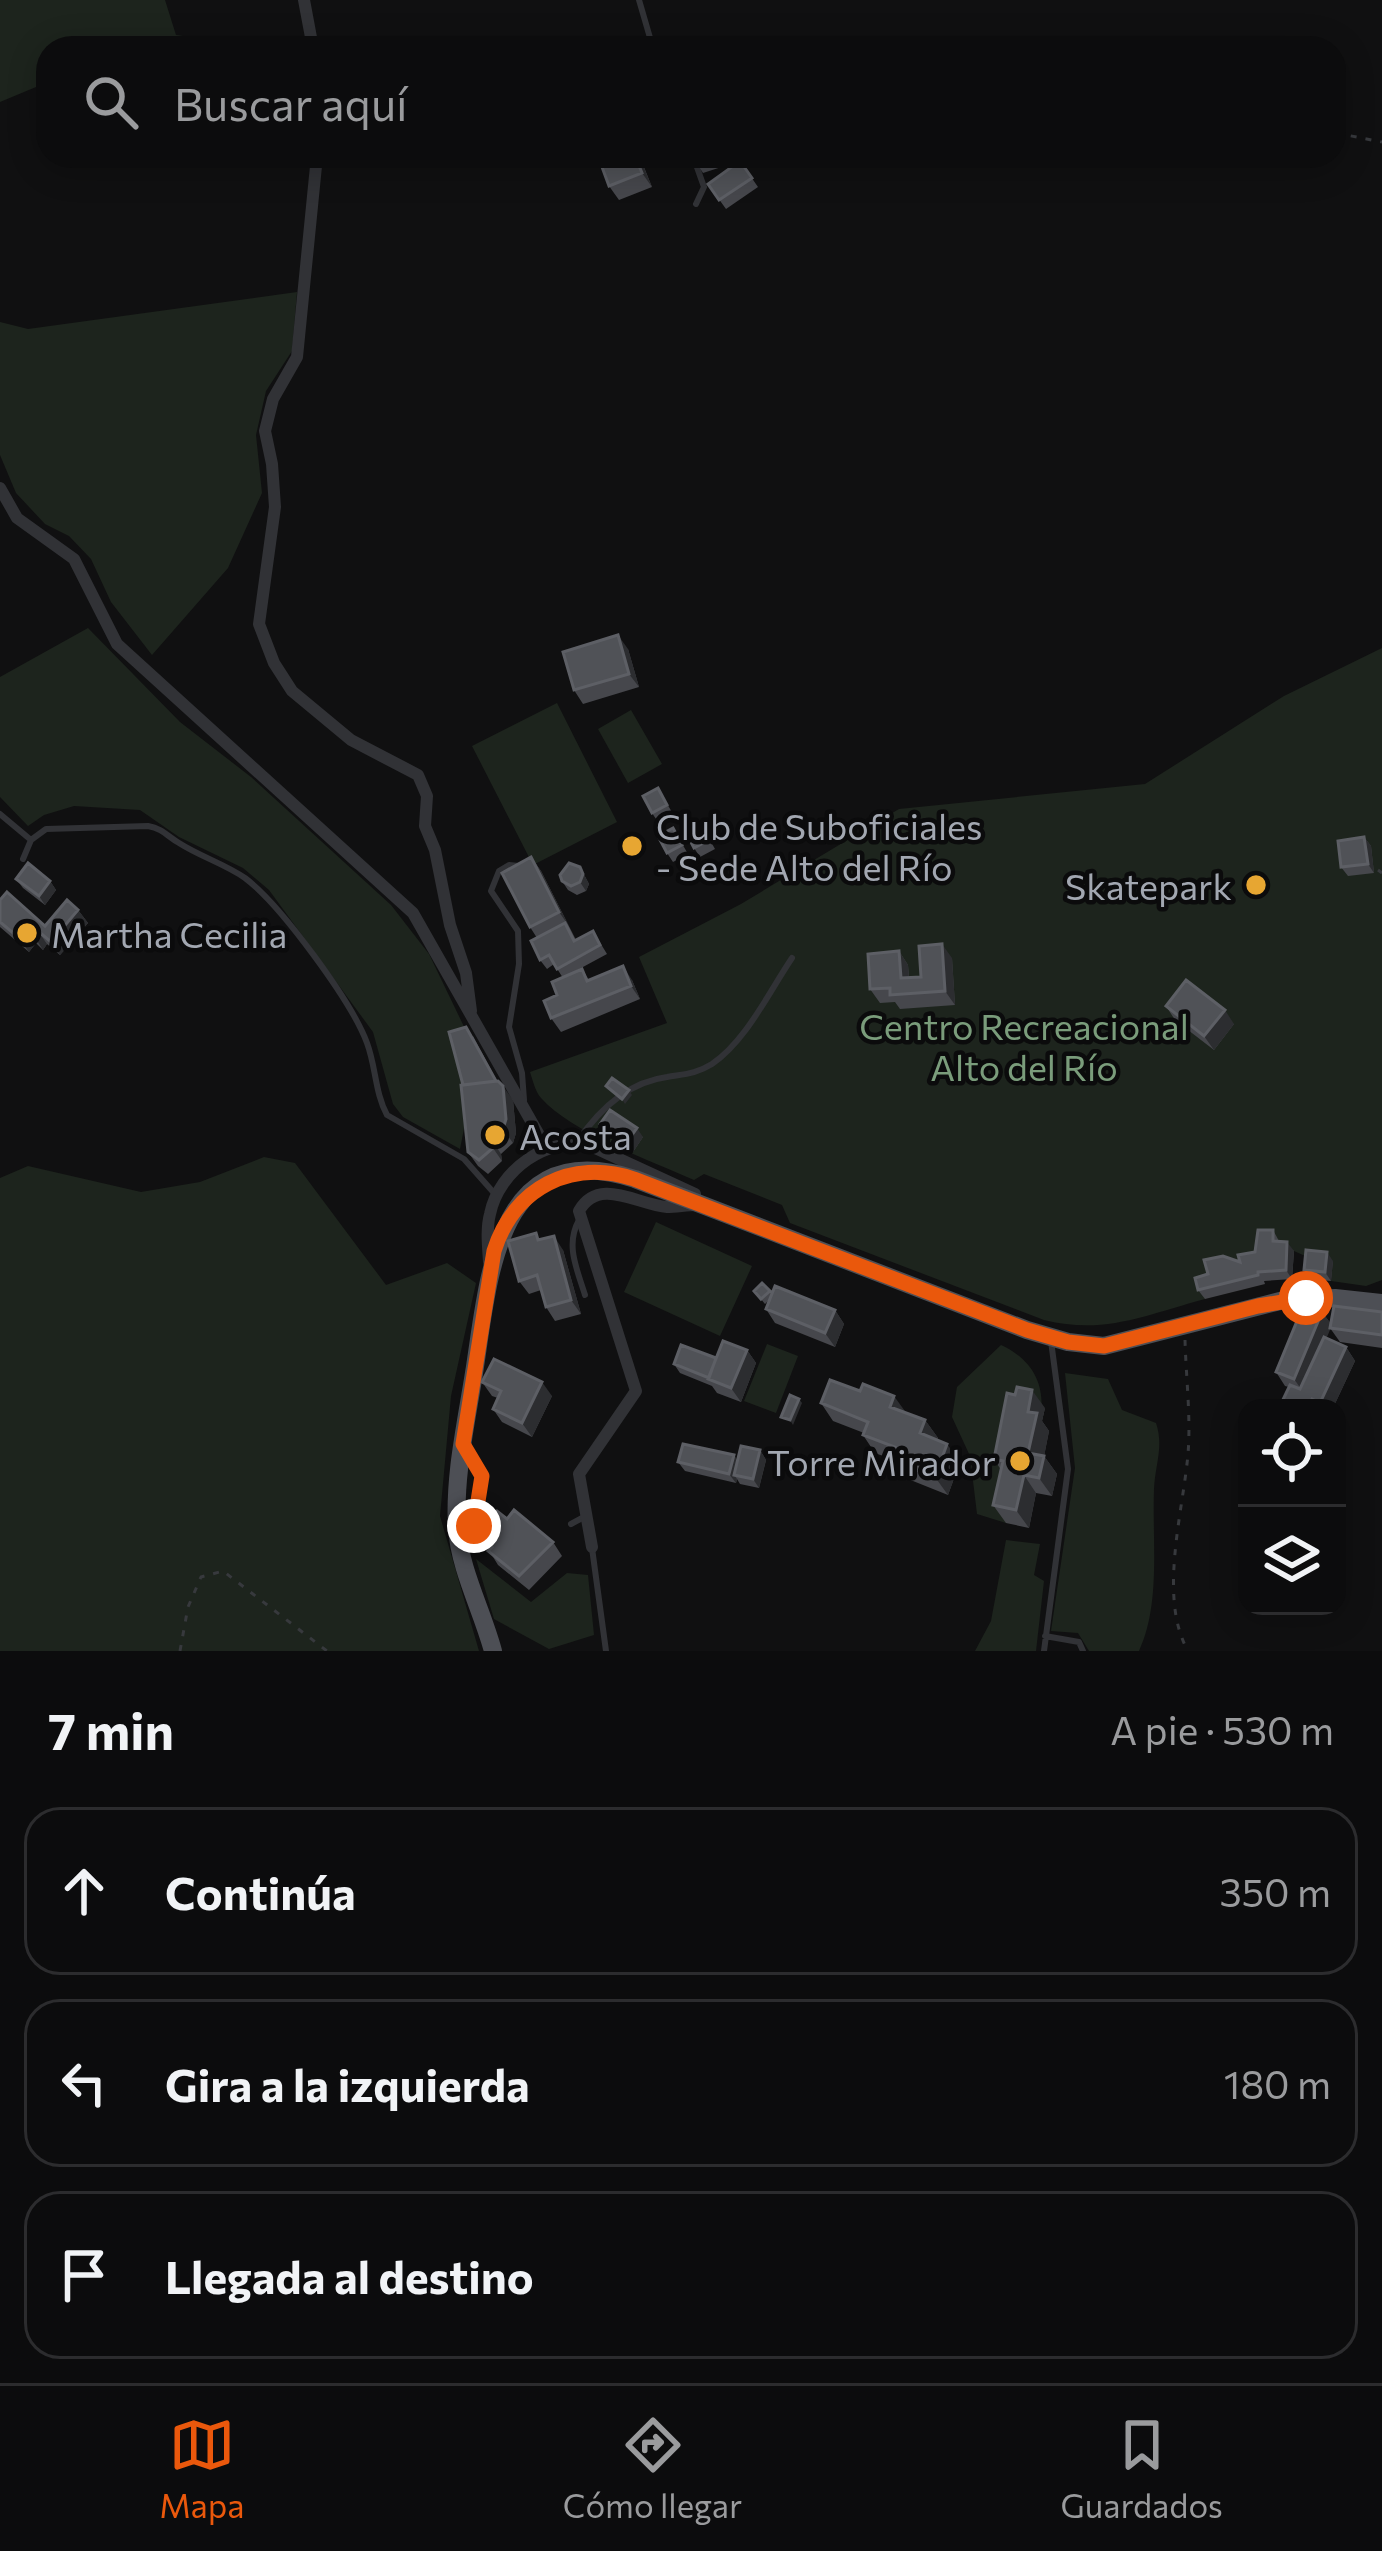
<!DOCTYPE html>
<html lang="es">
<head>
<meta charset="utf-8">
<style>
	:root { --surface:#0c0c0d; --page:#151516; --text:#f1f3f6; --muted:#9a9b9d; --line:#2c2c2e; --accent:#ea580c }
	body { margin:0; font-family:Commissioner,sans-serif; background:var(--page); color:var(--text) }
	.controls { position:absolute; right:36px; bottom:36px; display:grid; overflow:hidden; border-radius:24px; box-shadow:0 6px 30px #0003 }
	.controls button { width:108px; height:108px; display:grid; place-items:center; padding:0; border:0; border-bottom:3px solid var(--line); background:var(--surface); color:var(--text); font:60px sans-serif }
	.stop { position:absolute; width:36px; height:36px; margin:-27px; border:9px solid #ea580c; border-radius:50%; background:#fff }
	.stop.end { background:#ea580c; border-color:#fff; box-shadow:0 3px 12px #0008 }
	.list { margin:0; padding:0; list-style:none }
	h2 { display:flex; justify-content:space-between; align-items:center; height:156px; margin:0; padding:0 48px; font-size:51px }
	h2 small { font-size:39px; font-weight:400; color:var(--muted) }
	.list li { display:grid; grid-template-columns:78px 1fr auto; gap:36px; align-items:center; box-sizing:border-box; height:168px; margin:0 24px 24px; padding:0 24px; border:3px solid var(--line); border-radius:36px }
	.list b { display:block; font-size:45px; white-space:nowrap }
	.list em { font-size:39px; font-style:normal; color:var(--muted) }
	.icon { flex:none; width:66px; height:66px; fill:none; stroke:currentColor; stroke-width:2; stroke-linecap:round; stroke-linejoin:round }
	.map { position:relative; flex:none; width:1382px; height:1651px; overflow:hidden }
	.search { position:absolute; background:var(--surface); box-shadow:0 6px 30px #0003; left:36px; right:36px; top:36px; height:132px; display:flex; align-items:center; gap:30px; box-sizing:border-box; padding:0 42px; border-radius:36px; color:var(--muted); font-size:45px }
	.sheet { height:732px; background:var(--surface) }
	nav { display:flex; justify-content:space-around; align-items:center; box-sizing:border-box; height:168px; border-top:3px solid var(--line); background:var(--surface); font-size:33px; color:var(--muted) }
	nav a { display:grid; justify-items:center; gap:6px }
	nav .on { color:var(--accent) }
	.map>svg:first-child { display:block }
	.green { fill:#1d241d }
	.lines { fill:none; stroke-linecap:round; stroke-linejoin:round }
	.path { stroke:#37393d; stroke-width:3; stroke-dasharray:6 9; stroke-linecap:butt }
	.lane { stroke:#313236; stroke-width:6 }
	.street { stroke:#313236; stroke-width:12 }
	.primary { stroke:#4d4f55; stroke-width:18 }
	.wall { fill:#46474c }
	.shaded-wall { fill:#2c2d30 }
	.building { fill:#505257; stroke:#5d5f65; stroke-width:3 }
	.route { stroke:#ea580c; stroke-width:15 }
	.poi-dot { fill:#e7a632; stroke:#0b0b0c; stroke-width:4.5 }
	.labels { text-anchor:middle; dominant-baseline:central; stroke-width:9; stroke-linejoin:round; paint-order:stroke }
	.poi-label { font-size:36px; fill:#a2a7b1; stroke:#0b0b0c; text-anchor:start }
	.park-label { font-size:36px; fill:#7a9c7b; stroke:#0b0b0c }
</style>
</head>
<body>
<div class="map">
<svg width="1382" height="1651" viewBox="0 0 1382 1651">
	<rect width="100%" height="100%" fill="#101011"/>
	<path class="green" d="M0 0H165L176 35 236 43 241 48H48V82L0 102Z
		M297 292 292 351 266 391 256 435 262 493 228 568 152 655 111 602 91 559 69 536 45 524 16 493 0 455V322L28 329Z
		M88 628 180 722 251 777 391 905 429 954 469 1037 470 1098 460 1149 403 1117 393 1104 373 1032 269 890 243 868 179 837 140 810 74 806 44 815 28 826 0 797V677Z
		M1382 648V1280L1366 1286 1331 1281 1333 1261 1312 1259 1294 1251 1202 1287 1205 1299C1145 1315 1105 1335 1044 1320L790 1223 782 1205 704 1174 694 1180C650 1160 572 1133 541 1098 535 1091 533 1081 530 1072L667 1023 639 957 741 904 899 809 1145 784 1284 696Z
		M557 703 617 822 533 865 472 746Z
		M631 710 662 764 628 783 598 729Z
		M264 1157 295 1163 386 1285 447 1263 476 1283 451 1396 440 1516 479 1651H0V1178L28 1166 141 1192 200 1182Z
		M656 1222 752 1266 720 1336 624 1292Z
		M767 1344 798 1356 776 1413 744 1401Z
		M1001 1345C1078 1381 1026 1463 1006 1523L977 1514 970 1456 952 1417 957 1387Z
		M1065 1373 1108 1379 1122 1410 1156 1423C1164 1447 1155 1465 1154 1489 1152 1541 1161 1604 1139 1651H1089L1078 1633 1051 1631 1075 1468Z
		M1006 1540 1040 1544 1034 1575 1044 1581 1036 1651H975L991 1621Z
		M476 1559 531 1602 567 1573 588 1575 594 1635 549 1649 494 1619Z"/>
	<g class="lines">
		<path class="path" d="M1336 133 1382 142
			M1378 870 1382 873
			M1185 1340C1186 1377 1191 1418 1188 1454 1183 1512 1158 1598 1188 1651
			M476 1467 482 1476 474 1526 485 1534
			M180 1651 188 1607 201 1577 223 1571 327 1651"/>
		<path class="lane" d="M639 0 653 48
			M693 156 704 187 696 204
			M0 814 31 840
			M23 859 31 840 46 829 148 826C163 829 167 836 179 843 201 857 225 864 245 878 280 904 352 1002 367 1043 376 1067 375 1093 387 1115L464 1159 494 1193
			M519 866 509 865 499 871 491 891 518 931 519 964 509 1027 522 1073 524 1100
			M577 1142C598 1111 628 1082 667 1077 684 1074 696 1074 712 1064 746 1041 769 992 792 958
			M579 1220C565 1245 577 1269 585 1295
			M571 1524 584 1517
			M592 1548 606 1651
			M1045 1636 1079 1642 1083 1651
			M1044 1651 1068 1469 1051 1341"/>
		<path class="street" d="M304 0 313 48
			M317 156 297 357 273 399 265 431 272 464 275 507 259 624 274 663 292 691 351 740 418 775 427 796 425 826 435 850 450 925 466 973 471 1011
			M0 488 17 518 74 559 117 644 413 913 547 1149
			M489 1262C488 1246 486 1229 490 1214 499 1170 548 1135 591 1146L695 1194
			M592 1547 579 1474 636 1391 579 1211C599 1176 638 1205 667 1207 676 1207 687 1205 696 1205"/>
		<path class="primary" d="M493 1651C482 1610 460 1570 457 1528 454 1476 466 1424 474 1373 489 1279 495 1134 635 1179L1027 1330 1068 1342 1104 1346 1280 1301 1335 1298 1382 1303"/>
	</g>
	<path class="wall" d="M692 156H742L743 160 703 173Z
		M640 157 652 187 619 200 609 186Z
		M740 161 758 187 726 209 708 184Z
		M628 649 639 687 583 704 574 690Z
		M658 788 673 814 658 822 652 813Z
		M673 828 688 854 673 862 667 853Z
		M706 833 715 849 700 857 694 848Z
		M1364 837 1371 846 1374 873 1348 876 1341 867Z
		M531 857 541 871 576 940 593 931 607 954 570 974 582 969 589 980H632L640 999 561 1032 551 1018 563 978 554 964 547 969 540 960 537 938 530 927Z
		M580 867 589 884 586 891 577 895 568 890 562 881Z
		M16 879 50 881 56 890 45 905 23 888Z
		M0 900 45 926 78 910 88 923 60 955 47 944 43 950 36 943 29 952 0 927Z
		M899 951 908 965 909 977H921L952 958 955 1005 900 1009 895 1002 880 1003 870 989Z
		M1166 1006 1234 1024 1214 1050 1175 1020Z
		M473 1036 497 1081 513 1100 516 1133 513 1143 501 1154 502 1161 488 1174 478 1166 468 1152 463 1084Z
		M600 1124 643 1137 633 1152 606 1133Z
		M1273 1230 1279 1241 1294 1251 1292 1279 1264 1281 1265 1284 1205 1299 1198 1290 1255 1252Z
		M541 1240 563 1250 581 1314 555 1321 546 1307 541 1290 529 1294 519 1281Z
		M1333 1261 1331 1281 1310 1279 1304 1270Z
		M762 1283 772 1294 835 1310 844 1324 835 1347 775 1323 766 1309 771 1298 765 1304 754 1291Z
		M1322 1312 1331 1324 1382 1312V1348L1340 1342 1330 1328 1326 1338 1346 1347 1355 1361 1333 1408H1281L1280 1406 1289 1387 1285 1386 1276 1372Z
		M747 1350 756 1363 741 1402 717 1393 712 1386 680 1373 674 1364 716 1358Z
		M482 1382 552 1396 532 1437 502 1422 493 1409 498 1398 492 1396Z
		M821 1403 906 1412 925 1420 938 1438 937 1440 960 1462 948 1495 903 1477 891 1459 875 1453 863 1435 864 1433 833 1421Z
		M1045 1408 1042 1421 1049 1431 1044 1456 1057 1474 1052 1496 1036 1493 1029 1528 1006 1523 993 1505 1001 1470 994 1459Z
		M760 1450 766 1460 759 1488 740 1484 737 1479 736 1483 685 1471 678 1462 734 1455 737 1461Z
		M507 1519 553 1542 562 1556 529 1590 498 1565 482 1539 487 1533 483 1528Z"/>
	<path class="shaded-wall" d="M635 156H639L652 187 642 173Z
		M618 635 628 649 639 687 629 674Z
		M1364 837 1371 846 1374 873 1368 864Z
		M531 857 541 871 569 926 559 912Z
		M580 867 589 884 586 891 580 882Z
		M50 881 56 890 45 905 39 896Z
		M78 910 88 923 60 955 51 942Z
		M26 930 36 943 29 952 19 938Z
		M38 931 47 944 43 950 34 936Z
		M942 944 952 958 955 1005 945 991Z
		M899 951 908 965 910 992 901 978Z
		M623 966 632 980 640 999 631 986Z
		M1225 1010 1234 1024 1214 1050 1204 1036Z
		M466 1027 504 1093 503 1086 513 1100 516 1133 513 1143 503 1129 498 1085Z
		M629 1090 632 1095 625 1104 622 1099Z
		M637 1128 643 1137 633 1152 627 1142Z
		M492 1140 501 1154 502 1161 493 1148Z
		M554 1236 563 1250 581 1314 571 1300Z
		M1287 1242 1294 1251 1292 1279 1286 1270Z
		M1327 1252 1333 1261 1331 1281 1325 1272Z
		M835 1310 844 1324 835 1347 825 1333Z
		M1322 1312 1332 1325 1304 1393 1294 1379Z
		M1346 1347 1355 1361 1333 1408H1323L1320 1403Z
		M747 1350 756 1363 741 1402 731 1388Z
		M542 1382 552 1396 532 1437 522 1423Z
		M1032 1390 1045 1408 1042 1421 1049 1431 1043 1462 1044 1456 1057 1474 1052 1496 1039 1478 1028 1453V1412Z
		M894 1396 907 1414 890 1407Z
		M799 1399 802 1403 793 1425 790 1420Z
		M925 1420 938 1438 932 1451 920 1433Z
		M947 1444 960 1462 948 1495 935 1477Z
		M760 1450 766 1460 759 1488 753 1479Z
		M734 1455 740 1464 734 1475 737 1479 736 1483 729 1474Z
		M1024 1475 1036 1493 1029 1528 1016 1510Z"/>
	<path class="building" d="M598 156H635L642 173 609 186Z
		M740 161 752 178 719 200 708 184Z
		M618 635 629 674 574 690 563 652Z
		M658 788 667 805 652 813 643 796Z
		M700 824 709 840 694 848 685 831Z
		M673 828 682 845 667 853 658 836Z
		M1364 837 1368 864 1341 867 1338 841Z
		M531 857 559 912 530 927 502 873Z
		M28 863 50 881 39 896 16 879Z
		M569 863 580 867 583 874 580 882 571 886 562 881 560 875Z
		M7 892 45 926 67 900 78 910 51 942 38 931 34 936 26 930 19 938 0 922V900Z
		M565 923 574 941 593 931 600 945 557 969 549 955 540 960 531 941Z
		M942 944 945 991 890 995V988L870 989 868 954 899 951 901 978 921 977 919 946Z
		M623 966 631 986 551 1018 544 1001 557 995 552 982 582 969 587 981Z
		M1186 980 1225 1010 1204 1036 1166 1006Z
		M466 1027 496 1081 463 1085 449 1032Z
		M612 1078 629 1090 622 1099 606 1086Z
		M498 1081 503 1086 506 1119 503 1129 492 1140 493 1148 479 1160 468 1152 461 1085Z
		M610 1110 637 1128 627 1142 600 1124Z
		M1258 1230H1273V1241L1287 1242 1286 1270 1258 1272V1275L1198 1290 1195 1278 1208 1274 1204 1260 1223 1256 1240 1262 1238 1255 1255 1252Z
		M536 1233 538 1240 554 1236 571 1300 546 1307 537 1275 519 1281 508 1241Z
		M1306 1250 1327 1252 1325 1272 1304 1270Z
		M762 1283 770 1291 761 1299 754 1291Z
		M775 1286 835 1310 825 1333 766 1309Z
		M1304 1304 1322 1312 1294 1379 1276 1372Z
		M1334 1306 1382 1312V1335L1330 1328Z
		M1324 1337 1346 1347 1320 1403 1312 1399 1308 1408 1280 1406 1290 1385 1300 1389Z
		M723 1341 747 1350 731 1388 708 1379Z
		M681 1345 716 1358 709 1378 674 1364Z
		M494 1359 542 1382 522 1423 493 1409 501 1391 482 1382Z
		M830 1380 860 1391 863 1384 894 1396 890 1407 925 1420 920 1433 947 1444 935 1477 890 1460 895 1447 863 1435 868 1422 821 1403Z
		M1017 1387 1032 1390 1028 1412 1037 1413 1028 1453 1044 1456 1039 1478 1024 1475 1016 1510 993 1505 1003 1461 994 1459 1007 1393 1015 1395Z
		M790 1395 799 1399 790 1420 781 1417Z
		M683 1444 734 1455 729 1474 678 1462Z
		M741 1446 760 1450 753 1479 734 1475Z
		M514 1510 553 1542 519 1576 488 1551 492 1547 482 1539 488 1532 483 1528 497 1511 507 1519Z"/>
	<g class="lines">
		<path class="route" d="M474 1526 482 1476 463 1444 494 1251C514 1188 571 1158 634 1179L1027 1330 1068 1342 1104 1346 1258 1306 1306 1298"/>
	</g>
	<g class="poi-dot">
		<circle cx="632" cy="846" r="12"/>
		<circle cx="1256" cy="885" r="12"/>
		<circle cx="27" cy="933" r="12"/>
		<circle cx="495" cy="1135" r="12"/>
		<circle cx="1020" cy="1461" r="12"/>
	</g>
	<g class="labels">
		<g class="poi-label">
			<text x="656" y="825">Club de Suboficiales<tspan x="656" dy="41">- Sede Alto del Río</tspan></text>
			<text x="1232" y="885" text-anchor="end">Skatepark</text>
			<text x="51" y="933">Martha Cecilia</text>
			<text x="519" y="1135">Acosta</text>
			<text x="996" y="1461" text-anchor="end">Torre Mirador</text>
		</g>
		<g class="park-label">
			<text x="1024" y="1025">Centro Recreacional<tspan x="1024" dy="41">Alto del Río</tspan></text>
		</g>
	</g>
</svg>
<div class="controls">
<button><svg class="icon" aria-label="locate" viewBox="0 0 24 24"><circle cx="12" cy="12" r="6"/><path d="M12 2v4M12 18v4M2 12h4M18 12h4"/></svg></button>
<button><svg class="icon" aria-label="layers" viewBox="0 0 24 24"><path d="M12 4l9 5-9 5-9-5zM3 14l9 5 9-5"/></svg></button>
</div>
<div class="stop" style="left:1306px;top:1298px"></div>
<div class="stop end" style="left:474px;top:1526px"></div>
<div class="search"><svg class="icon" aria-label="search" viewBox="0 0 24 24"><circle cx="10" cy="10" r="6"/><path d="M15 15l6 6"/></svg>Buscar aquí</div>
</div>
<section class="sheet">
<h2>7 min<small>A pie · 530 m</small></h2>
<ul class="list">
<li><svg class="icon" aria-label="ahead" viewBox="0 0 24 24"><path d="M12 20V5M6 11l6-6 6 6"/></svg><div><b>Continúa</b></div><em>350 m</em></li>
<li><svg class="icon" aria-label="left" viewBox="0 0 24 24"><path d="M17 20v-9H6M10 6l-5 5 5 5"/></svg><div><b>Gira a la izquierda</b></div><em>180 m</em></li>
<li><svg class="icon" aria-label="arrive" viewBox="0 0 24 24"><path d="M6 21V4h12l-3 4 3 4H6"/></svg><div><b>Llegada al destino</b></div></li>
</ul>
</section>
<nav>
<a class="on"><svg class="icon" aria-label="map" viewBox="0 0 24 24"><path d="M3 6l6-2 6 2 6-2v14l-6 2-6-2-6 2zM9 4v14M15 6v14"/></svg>Mapa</a>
<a><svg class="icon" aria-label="directions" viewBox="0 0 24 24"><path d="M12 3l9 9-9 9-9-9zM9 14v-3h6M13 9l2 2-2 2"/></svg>Cómo llegar</a>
<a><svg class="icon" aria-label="saved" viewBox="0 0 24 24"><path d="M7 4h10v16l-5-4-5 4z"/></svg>Guardados</a>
</nav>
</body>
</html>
